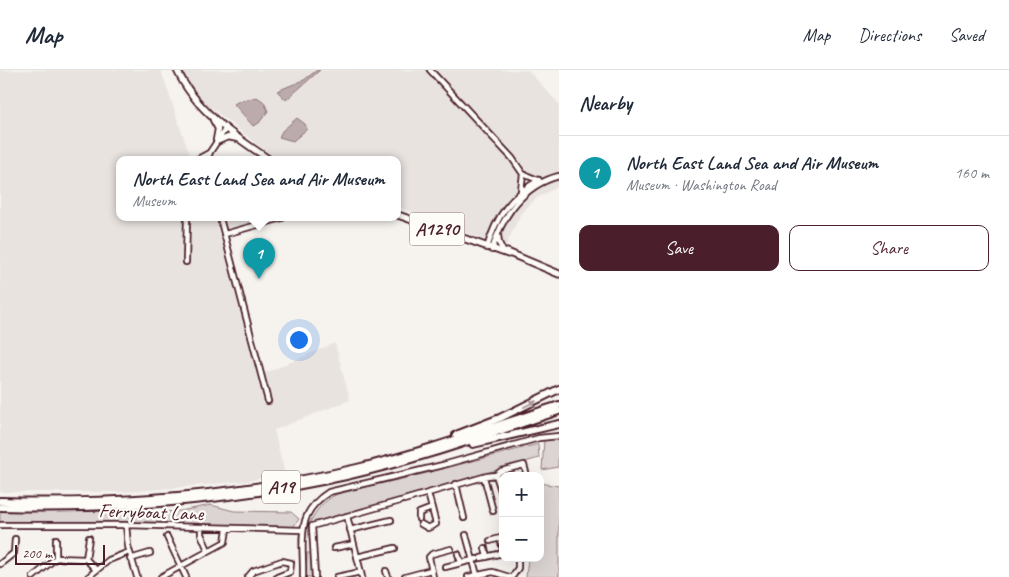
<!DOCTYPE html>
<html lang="en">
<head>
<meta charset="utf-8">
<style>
	:root { --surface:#fff; --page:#f6f6f7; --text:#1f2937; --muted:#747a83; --line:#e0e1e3; --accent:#4a1f2b }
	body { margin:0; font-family:Caveat,sans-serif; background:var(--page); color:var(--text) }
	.controls { position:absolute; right:15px; bottom:15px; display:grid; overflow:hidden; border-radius:10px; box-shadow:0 5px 20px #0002 }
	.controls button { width:45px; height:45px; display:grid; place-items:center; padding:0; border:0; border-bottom:1px solid var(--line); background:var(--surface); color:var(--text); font:25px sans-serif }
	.scale { position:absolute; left:15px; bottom:12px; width:90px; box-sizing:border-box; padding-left:5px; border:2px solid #4a1f2b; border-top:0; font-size:14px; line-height:18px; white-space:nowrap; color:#4a1f2b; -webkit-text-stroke:4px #fdfcf7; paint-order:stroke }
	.you { position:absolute; left:298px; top:269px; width:18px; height:18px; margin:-12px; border:4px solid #fff; border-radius:50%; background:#1a73e8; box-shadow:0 0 0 8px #1a73e833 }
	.badge { display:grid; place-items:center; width:32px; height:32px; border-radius:50%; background:var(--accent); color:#fff; font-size:16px; font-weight:700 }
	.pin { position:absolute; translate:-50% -41px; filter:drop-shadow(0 1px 2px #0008) }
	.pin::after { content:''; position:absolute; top:26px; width:18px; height:15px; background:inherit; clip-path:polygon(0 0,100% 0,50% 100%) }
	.popup { position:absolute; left:116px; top:86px; width:285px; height:65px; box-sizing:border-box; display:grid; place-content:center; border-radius:10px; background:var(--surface); filter:drop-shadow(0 1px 4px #0005); font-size:16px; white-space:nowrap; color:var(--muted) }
	.popup b { font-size:19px; color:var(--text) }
	.popup::after { content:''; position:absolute; left:50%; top:100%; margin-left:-10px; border:10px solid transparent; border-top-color:var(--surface) }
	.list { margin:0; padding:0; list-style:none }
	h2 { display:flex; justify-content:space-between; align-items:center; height:65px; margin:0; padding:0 20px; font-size:21px }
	h2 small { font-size:16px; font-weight:400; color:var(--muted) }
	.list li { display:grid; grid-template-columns:32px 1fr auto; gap:15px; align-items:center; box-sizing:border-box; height:75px; padding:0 20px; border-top:1px solid var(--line) }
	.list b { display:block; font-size:19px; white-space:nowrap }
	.list p { margin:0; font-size:16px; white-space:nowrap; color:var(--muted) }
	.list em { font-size:16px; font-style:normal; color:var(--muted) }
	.actions { display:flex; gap:10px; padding:15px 20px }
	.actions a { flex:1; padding:11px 0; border:1px solid var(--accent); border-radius:10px; text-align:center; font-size:18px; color:var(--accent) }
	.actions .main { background:var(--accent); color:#fff }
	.map { position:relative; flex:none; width:559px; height:507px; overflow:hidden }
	header { display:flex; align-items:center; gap:30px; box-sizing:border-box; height:70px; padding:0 25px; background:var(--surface); border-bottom:1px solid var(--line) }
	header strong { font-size:24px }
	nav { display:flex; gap:28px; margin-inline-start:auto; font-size:18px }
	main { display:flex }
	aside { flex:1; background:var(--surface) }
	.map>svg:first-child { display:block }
	.built { fill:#e9e3e0 }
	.green { fill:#dcd4d2; stroke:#937a7e }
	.water { fill:#bbabac; stroke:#8e7378 }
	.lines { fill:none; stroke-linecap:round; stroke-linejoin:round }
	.minor-casing { stroke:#4a1f2b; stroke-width:8 }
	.major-casing { stroke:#4a1f2b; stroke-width:9 }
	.highway-casing { stroke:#4a1f2b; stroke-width:10 }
	.minor { stroke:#fdfcf7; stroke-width:4.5 }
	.major { stroke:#fdfcf7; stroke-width:5.5 }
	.highway { stroke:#fdfcf7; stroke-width:6 }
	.oneway { fill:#ac999b }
	.labels { text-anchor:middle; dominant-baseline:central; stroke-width:4.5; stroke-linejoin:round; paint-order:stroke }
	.shield { fill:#fdfcf7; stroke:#806168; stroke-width:1 }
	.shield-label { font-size:19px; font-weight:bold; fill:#4a1f2b }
	.street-label { font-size:20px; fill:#4a1f2b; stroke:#fdfcf7 }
</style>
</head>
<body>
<header>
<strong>Map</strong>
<nav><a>Map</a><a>Directions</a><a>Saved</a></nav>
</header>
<main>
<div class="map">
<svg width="559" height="507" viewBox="0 0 559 507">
	<rect width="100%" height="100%" fill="#f6f3ef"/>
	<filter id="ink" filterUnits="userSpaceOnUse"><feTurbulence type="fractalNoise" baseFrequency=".02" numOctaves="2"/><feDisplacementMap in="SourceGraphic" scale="10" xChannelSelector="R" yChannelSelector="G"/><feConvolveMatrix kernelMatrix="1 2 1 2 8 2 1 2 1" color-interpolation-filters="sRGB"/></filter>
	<g filter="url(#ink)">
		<path class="built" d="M0 0H161L190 86 185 90H120V148H215L258 306 335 273 350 330 274 360 285 404 247 411 128 422H0Z
			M182 0H528L559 34V116L537 128 521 143 505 178 398 137V90H282L268 83 200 29Z
			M222 148H252L253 154 226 162Z"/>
		<path class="green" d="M544 369H559L558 397 542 400Z
			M538 374 539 388 309 454C316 440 323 431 337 424L427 403Z
			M540 413 559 416V507H526L528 488H540Z
			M211 435 234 441 291 442 299 449 293 457 0 452V440L161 442 180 441Z
			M307 483H311L314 507H306Z"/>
		<path class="water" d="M317 0H320L286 30 277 21 304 10Z
			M257 27 264 32 268 41 259 53 253 56 234 34 239 31Z
			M297 48 305 54 307 59 293 71 279 67 282 61Z"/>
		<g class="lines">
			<defs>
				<path id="minor" d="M430 0 512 88 523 104 521 120
					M213 50 218 59 216 70
					M219 71 228 67 238 69
					M196 90 209 83
					M207 90 210 82 226 58
					M523 104 538 110
					M220 148 268 331
					M225 164 282 148
					M498 165 499 173 503 181
					M487 178C496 146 511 126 539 110
					M492 180C502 146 523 115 559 106
					M186 192 187 148
					M496 405 501 401 524 395 527 406
					M496 405 503 427
					M484 407 493 441
					M456 414 464 448
					M404 430 487 406 496 405
					M347 446 362 507
					M419 449V443L432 438
					M421 454 428 458 436 454 428 423
					M0 455H126L302 460
					M126 455 128 476 137 507
					M201 458V464L208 480
					M350 460 391 450
					M466 465 477 505
					M167 467 186 507
					M56 469V488
					M490 471 500 468 503 480
					M334 478 354 474
					M485 478 487 487
					M458 484 461 492
					M357 487 395 478
					M481 488 503 483
					M86 489 89 468
					M130 489 150 483
					M0 494 14 483 15 469
					M445 497 477 489
					M386 501 388 507
					M33 507 56 488 86 489 96 500
					M88 507 109 490 129 482
					M161 507 225 472 227 459
					M248 507 253 501 282 491 291 493 290 502 277 507
					M303 507C304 471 294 444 329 422L443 395 539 368 559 366
					M315 507 312 456 400 431
					M337 507 361 502
					M405 507 431 500
					M433 507 429 487 432 484 451 479
					M468 507 493 502 509 507
					M512 507 518 498V488"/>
				<path id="major" d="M177 0C196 41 234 66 270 90
					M398 145 508 184
					M507 182 559 204"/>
				<path id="highway" d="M456 365 500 348 559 319
					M473 374 559 354
					M0 431C120 434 240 425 357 398 425 382 492 357 559 335
					M0 437C116 440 232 431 346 406 418 390 489 364 559 341"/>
			</defs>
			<use href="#minor" class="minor-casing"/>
			<use href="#major" class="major-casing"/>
			<use href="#highway" class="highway-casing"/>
			<use href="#minor" class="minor"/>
			<use href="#major" class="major"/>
			<use href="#highway" class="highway"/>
		</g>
		<defs><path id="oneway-solid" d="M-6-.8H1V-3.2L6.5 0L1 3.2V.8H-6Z" transform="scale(1.25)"/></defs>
		<use class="oneway" href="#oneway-solid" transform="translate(530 334) rotate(-26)"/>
	</g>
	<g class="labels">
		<g class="shield">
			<rect x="409.5" y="142.5" width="55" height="33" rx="4"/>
			<rect x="262" y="400.5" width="38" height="33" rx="4"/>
		</g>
		<g class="shield-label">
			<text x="437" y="159">A1290</text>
			<text x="281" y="417">A19</text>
		</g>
		<g class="street-label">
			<text transform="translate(151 442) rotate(2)">Ferryboat Lane</text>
		</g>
	</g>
</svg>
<div class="controls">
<button>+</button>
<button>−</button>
</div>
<div class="scale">200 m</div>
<div class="you"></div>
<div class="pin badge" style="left:259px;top:209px;background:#0f9aa8">1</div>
<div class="popup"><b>North East Land Sea and Air Museum</b>Museum</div>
</div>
<aside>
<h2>Nearby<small></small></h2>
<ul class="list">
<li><span class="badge" style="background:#0f9aa8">1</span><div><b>North East Land Sea and Air Museum</b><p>Museum · Washington Road</p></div><em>160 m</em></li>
</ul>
<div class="actions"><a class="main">Save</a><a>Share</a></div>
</aside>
</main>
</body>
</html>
